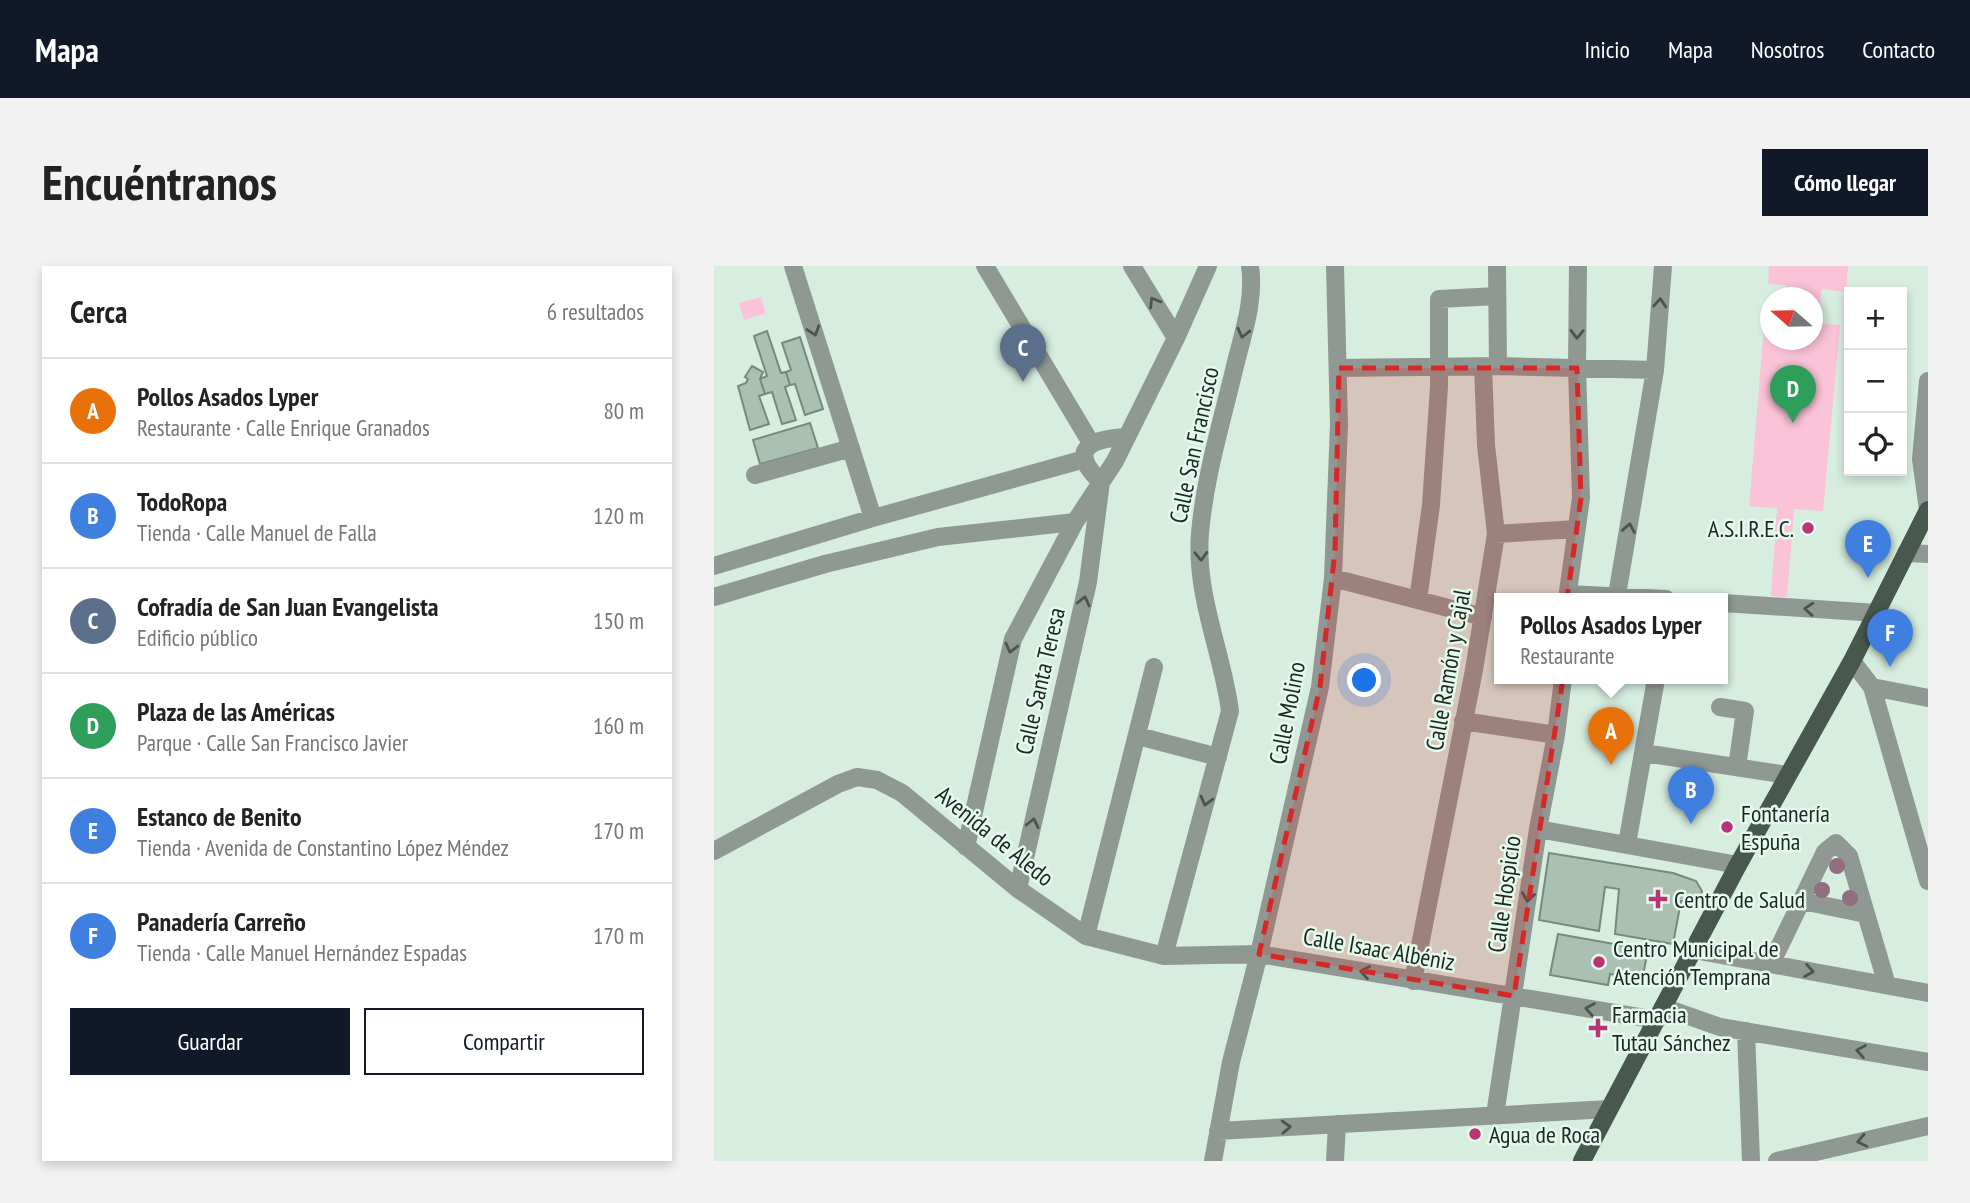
<!DOCTYPE html>
<html lang="es">
<head>
<meta charset="utf-8">
<style>
	:root { --surface:#fff; --page:#f2f2f2; --text:#222; --muted:#767676; --line:#e0e0e0; --accent:#111827 }
	body { margin:0; font-family:"PT Sans Narrow",sans-serif; background:var(--page); color:var(--text) }
	.controls { position:absolute; right:21px; top:21px; display:grid; overflow:hidden; border-radius:0px; box-shadow:0 4px 10px #0003 }
	.controls button { width:63px; height:63px; display:grid; place-items:center; padding:0; border:0; border-bottom:2px solid var(--line); background:var(--surface); color:var(--text); font:35px sans-serif }
	.compass { position:absolute; left:1046px; top:21px; width:63px; height:63px; border-radius:50%; background:var(--surface); box-shadow:0 4px 10px #0003; rotate:290deg }
	.you { position:absolute; left:651px; top:415px; width:24px; height:24px; margin:-18px; border:5px solid #fff; border-radius:50%; background:#1a73e8; box-shadow:0 0 0 10px #1a73e833 }
	.badge { display:grid; place-items:center; width:46px; height:46px; border-radius:50%; background:var(--accent); color:#fff; font-size:23px; font-weight:700 }
	.pin { position:absolute; translate:-50% -58px; filter:drop-shadow(0 2px 4px #0008) }
	.pin::after { content:''; position:absolute; top:37px; width:24px; height:21px; background:inherit; clip-path:polygon(0 0,100% 0,50% 100%) }
	.popup { position:absolute; left:780px; top:327px; width:234px; height:91px; box-sizing:border-box; display:grid; place-content:center; border-radius:0px; background:var(--surface); filter:drop-shadow(0 2px 5px #0005); font-size:23px; white-space:nowrap; color:var(--muted) }
	.popup b { font-size:26px; color:var(--text) }
	.popup::after { content:''; position:absolute; left:50%; top:100%; margin-left:-14px; border:14px solid transparent; border-top-color:var(--surface) }
	.list { margin:0; padding:0; list-style:none }
	h2 { display:flex; justify-content:space-between; align-items:center; height:91px; margin:0; padding:0 28px; font-size:30px }
	h2 small { font-size:23px; font-weight:400; color:var(--muted) }
	.list li { display:grid; grid-template-columns:46px 1fr auto; gap:21px; align-items:center; box-sizing:border-box; height:105px; padding:0 28px; border-top:2px solid var(--line) }
	.list b { display:block; font-size:26px; white-space:nowrap }
	.list p { margin:0; font-size:23px; white-space:nowrap; color:var(--muted) }
	.list em { font-size:23px; font-style:normal; color:var(--muted) }
	.actions { display:flex; gap:14px; padding:21px 28px }
	.actions a { flex:1; padding:16px 0; border:2px solid var(--accent); border-radius:0px; text-align:center; font-size:24px; color:var(--accent) }
	.actions .main { background:var(--accent); color:#fff }
	.icon { flex:none; width:38px; height:38px; fill:none; stroke:currentColor; stroke-width:2; stroke-linecap:round; stroke-linejoin:round }
	.map { position:relative; flex:none; width:1214px; height:895px; overflow:hidden; border-radius:0px }
	header { display:flex; align-items:center; gap:42px; box-sizing:border-box; height:98px; padding:0 35px; background:var(--accent); color:#fff }
	header strong { font-size:33px }
	nav { display:flex; gap:38px; margin-inline-start:auto; font-size:24px }
	.intro { display:flex; align-items:center; justify-content:space-between; box-sizing:border-box; height:168px; padding:0 42px }
	h1 { margin:0; font-size:49px }
	.button { padding:18px 32px; border-radius:0px; background:var(--accent); color:#fff; font-size:24px; font-weight:700 }
	main { display:flex; gap:42px; padding:0 42px }
	aside { flex:1; background:var(--surface); border-radius:0px; box-shadow:0 4px 10px #0003 }
	.map>svg:first-child { display:block }
	.green { fill:#fac3d7 }
	.building { fill:#aac0b2; stroke:#768a7e; stroke-width:2 }
	.lines { fill:none; stroke-linecap:round; stroke-linejoin:round }
	.minor { stroke:#8f9892; stroke-width:18 }
	.major { stroke:#48584e; stroke-width:18 }
	.tree { fill:#916e80 }
	.oneway { stroke:#4b544e }
	.marked { fill:#d62828; fill-opacity:0.2; stroke:#d62828; stroke-width:5; stroke-dasharray:14 9; stroke-linejoin:round }
	.poi-dot { fill:#ba3475; stroke:#e3faec; stroke-width:2.5 }
	.labels { text-anchor:middle; dominant-baseline:central; stroke-width:5; stroke-linejoin:round; paint-order:stroke }
	.street-label { font-size:24px; fill:#1e2621; stroke:#e3faec }
	.poi-label { font-size:24px; fill:#1e2621; stroke:#e3faec; text-anchor:start }
</style>
</head>
<body>
<header>
<strong>Mapa</strong>
<nav><a>Inicio</a><a>Mapa</a><a>Nosotros</a><a>Contacto</a></nav>
</header>
<div class="intro"><h1>Encuéntranos</h1><a class="button">Cómo llegar</a></div>
<main>
<aside>
<h2>Cerca<small>6 resultados</small></h2>
<ul class="list">
<li><span class="badge" style="background:#e8710a">A</span><div><b>Pollos Asados Lyper</b><p>Restaurante · Calle Enrique Granados</p></div><em>80 m</em></li>
<li><span class="badge" style="background:#3f7fe0">B</span><div><b>TodoRopa</b><p>Tienda · Calle Manuel de Falla</p></div><em>120 m</em></li>
<li><span class="badge" style="background:#5c6f8a">C</span><div><b>Cofradía de San Juan Evangelista</b><p>Edificio público</p></div><em>150 m</em></li>
<li><span class="badge" style="background:#2e9e5b">D</span><div><b>Plaza de las Américas</b><p>Parque · Calle San Francisco Javier</p></div><em>160 m</em></li>
<li><span class="badge" style="background:#3f7fe0">E</span><div><b>Estanco de Benito</b><p>Tienda · Avenida de Constantino López Méndez</p></div><em>170 m</em></li>
<li><span class="badge" style="background:#3f7fe0">F</span><div><b>Panadería Carreño</b><p>Tienda · Calle Manuel Hernández Espadas</p></div><em>170 m</em></li>
</ul>
<div class="actions"><a class="main">Guardar</a><a>Compartir</a></div>
</aside>
<div class="map">
<svg width="1214" height="895" viewBox="0 0 1214 895">
	<rect width="100%" height="100%" fill="#d6eddf"/>
	<path class="green" d="M1055 0H1134L1132 26 1108 23 1104 57 1126 59 1109 245 1080 243 1073 331 1057 330 1063 242 1035 240 1051 49 1056 50V74H1098V32L1072 31V19L1054 18Z
		M47 31 52 47 30 54 25 37Z"/>
	<path class="building" d="M53 65 67 107 72 106 76 119 71 121 82 154 68 158 58 126 51 128 46 113 53 110 40 70Z
		M86 71 109 143 91 149 81 118 76 119 72 106 77 104 68 77Z
		M38 100 49 106 46 113 51 128 45 130 55 158 36 164 24 120 32 117 34 113 31 111Z
		M96 157 104 182 46 198 39 174Z
		M835 587 959 607 982 615 988 625 986 631 980 636 967 635 959 678 901 668 905 623 891 621 885 665 825 654Z
		M844 668 934 684 928 714 896 708 894 719 836 709Z"/>
	<g class="lines">
		<path class="minor" d="M79 0 159 252
			M271 0 377 177
			M418 0 462 72
			M783 0 784 100
			M625 102 784 100 941 104
			M41 209 137 182
			M1214 244 1207 193 1214 115
			M782 268 862 263
			M1192 287 1214 288
			M0 300 159 252 371 193
			M619 312 769 351
			M854 328 952 333
			M903 329 941 104 949 0
			M0 331 111 298 224 271 361 256
			M853 333 867 232 863 102 864 0
			M704 334 717 239 725 121V33L783 30
			M1009 337 1163 347
			M1138 395 1158 421 1214 432
			M1158 421 1214 615
			M1006 441 1031 445 1023 501
			M749 455 842 469
			M424 470 504 491
			M930 487 1073 509
			M824 563 1024 599
			M913 578 942 413
			M252 581 299 373 361 256 401 195 462 72 494 0
			M0 585 124 518 143 511 163 514 188 527 304 623 372 670 450 690 545 688 943 754
			M304 623 374 316 387 216C353 184 376 173 411 171
			M1088 635 1152 648
			M372 670 440 401
			M980 684 1214 727
			M450 690 516 445C508 385 481 329 486 267 491 210 508 155 521 100 529 67 541 34 536 0
			M1057 698 1111 586 1122 577 1135 590 1173 719
			M699 715 760 404 782 268 772 179 769 100
			M949 741 1006 761 1214 796
			M1032 765 1037 895
			M781 849 824 563 842 469 849 413
			M504 865 895 843
			M499 895 517 796 545 688 606 421 619 312 625 158 621 0
			M621 895 623 858
			M1063 895 1214 860"/>
		<path class="major" d="M868 895 1024 599 1138 395 1214 244"/>
	</g>
	<g class="tree">
		<circle cx="1123" cy="600" r="8"/>
		<circle cx="1108" cy="624" r="8"/>
		<circle cx="1136" cy="632" r="8"/>
	</g>
	<defs><path id="oneway-chevron" d="M-2-3.5L2.5 0L-2 3.5" fill="none" stroke-width="1.6" stroke-linecap="round" stroke-linejoin="round" transform="scale(1.75)"/></defs>
	<g class="oneway">
		<use href="#oneway-chevron" transform="translate(440 36) rotate(-121)"/>
		<use href="#oneway-chevron" transform="translate(946 37) rotate(-86)"/>
		<use href="#oneway-chevron" transform="translate(100 65) rotate(72)"/>
		<use href="#oneway-chevron" transform="translate(529 67) rotate(104)"/>
		<use href="#oneway-chevron" transform="translate(863 68) rotate(91)"/>
		<use href="#oneway-chevron" transform="translate(915 262) rotate(-80)"/>
		<use href="#oneway-chevron" transform="translate(487 290) rotate(88)"/>
		<use href="#oneway-chevron" transform="translate(370 335) rotate(-77)"/>
		<use href="#oneway-chevron" transform="translate(1095 343) rotate(-176)"/>
		<use href="#oneway-chevron" transform="translate(297 382) rotate(104)"/>
		<use href="#oneway-chevron" transform="translate(492 535) rotate(105)"/>
		<use href="#oneway-chevron" transform="translate(319 557) rotate(-77)"/>
		<use href="#oneway-chevron" transform="translate(814 631) rotate(98)"/>
		<use href="#oneway-chevron" transform="translate(1095 705) rotate(10)"/>
		<use href="#oneway-chevron" transform="translate(651 706) rotate(-170)"/>
		<use href="#oneway-chevron" transform="translate(876 743) rotate(-170)"/>
		<use href="#oneway-chevron" transform="translate(1147 785) rotate(-170)"/>
		<use href="#oneway-chevron" transform="translate(572 861) rotate(-3)"/>
		<use href="#oneway-chevron" transform="translate(1148 875) rotate(167)"/>
	</g>
	<path class="marked" d="M625 102H863L867 232 846 384 849 413 800 730 545 688 606 421 621 285Z"/>
	<g class="poi-dot">
		<circle cx="1094" cy="262" r="7"/>
		<circle cx="1013" cy="561" r="7"/>
		<path d="M940.5 622.5h7v7h7v7h-7v7h-7v-7h-7v-7h7z"/>
		<circle cx="885" cy="696" r="7"/>
		<path d="M880.5 751.5h7v7h7v7h-7v7h-7v-7h-7v-7h7z"/>
		<circle cx="761" cy="868" r="7"/>
	</g>
	<g class="labels">
		<g class="street-label">
			<text transform="translate(480 179) rotate(-78)">Calle San Francisco</text>
			<text transform="translate(734 404) rotate(-80)">Calle Ramón y Cajal</text>
			<text transform="translate(326 415) rotate(-77)">Calle Santa Teresa</text>
			<text transform="translate(573 447) rotate(-79)">Calle Molino</text>
			<text transform="translate(281 570) rotate(39)">Avenida de Aledo</text>
			<text transform="translate(790 628) rotate(-82)">Calle Hospicio</text>
			<text transform="translate(665 683) rotate(10)">Calle Isaac Albéniz</text>
		</g>
		<g class="poi-label">
			<text x="1080" y="262" text-anchor="end">A.S.I.R.E.C.</text>
			<text x="1027" y="547">Fontanería<tspan x="1027" dy="28">Espuña</tspan></text>
			<text x="960" y="633">Centro de Salud</text>
			<text x="899" y="682">Centro Municipal de<tspan x="899" dy="28">Atención Temprana</tspan></text>
			<text x="898" y="748">Farmacia<tspan x="898" dy="28">Tutau Sánchez</tspan></text>
			<text x="775" y="868">Agua de Roca</text>
		</g>
	</g>
</svg>
<div class="controls">
<button>+</button>
<button>−</button>
<button><svg class="icon" aria-label="locate" viewBox="0 0 24 24"><circle cx="12" cy="12" r="6"/><path d="M12 2v4M12 18v4M2 12h4M18 12h4"/></svg></button>
</div>
<svg class="compass" viewBox="-18 -18 36 36"><path d="M0-13l5 13h-10z" fill="#e53935"/><path d="M0 13l5-13h-10z" fill="#767676"/></svg>
<div class="you"></div>
<div class="pin badge" style="left:897px;top:499px;background:#e8710a">A</div>
<div class="popup"><b>Pollos Asados Lyper</b>Restaurante</div>
<div class="pin badge" style="left:977px;top:558px;background:#3f7fe0">B</div>
<div class="pin badge" style="left:309px;top:116px;background:#5c6f8a">C</div>
<div class="pin badge" style="left:1079px;top:157px;background:#2e9e5b">D</div>
<div class="pin badge" style="left:1154px;top:312px;background:#3f7fe0">E</div>
<div class="pin badge" style="left:1176px;top:401px;background:#3f7fe0">F</div>
</div>
</main>
</body>
</html>
